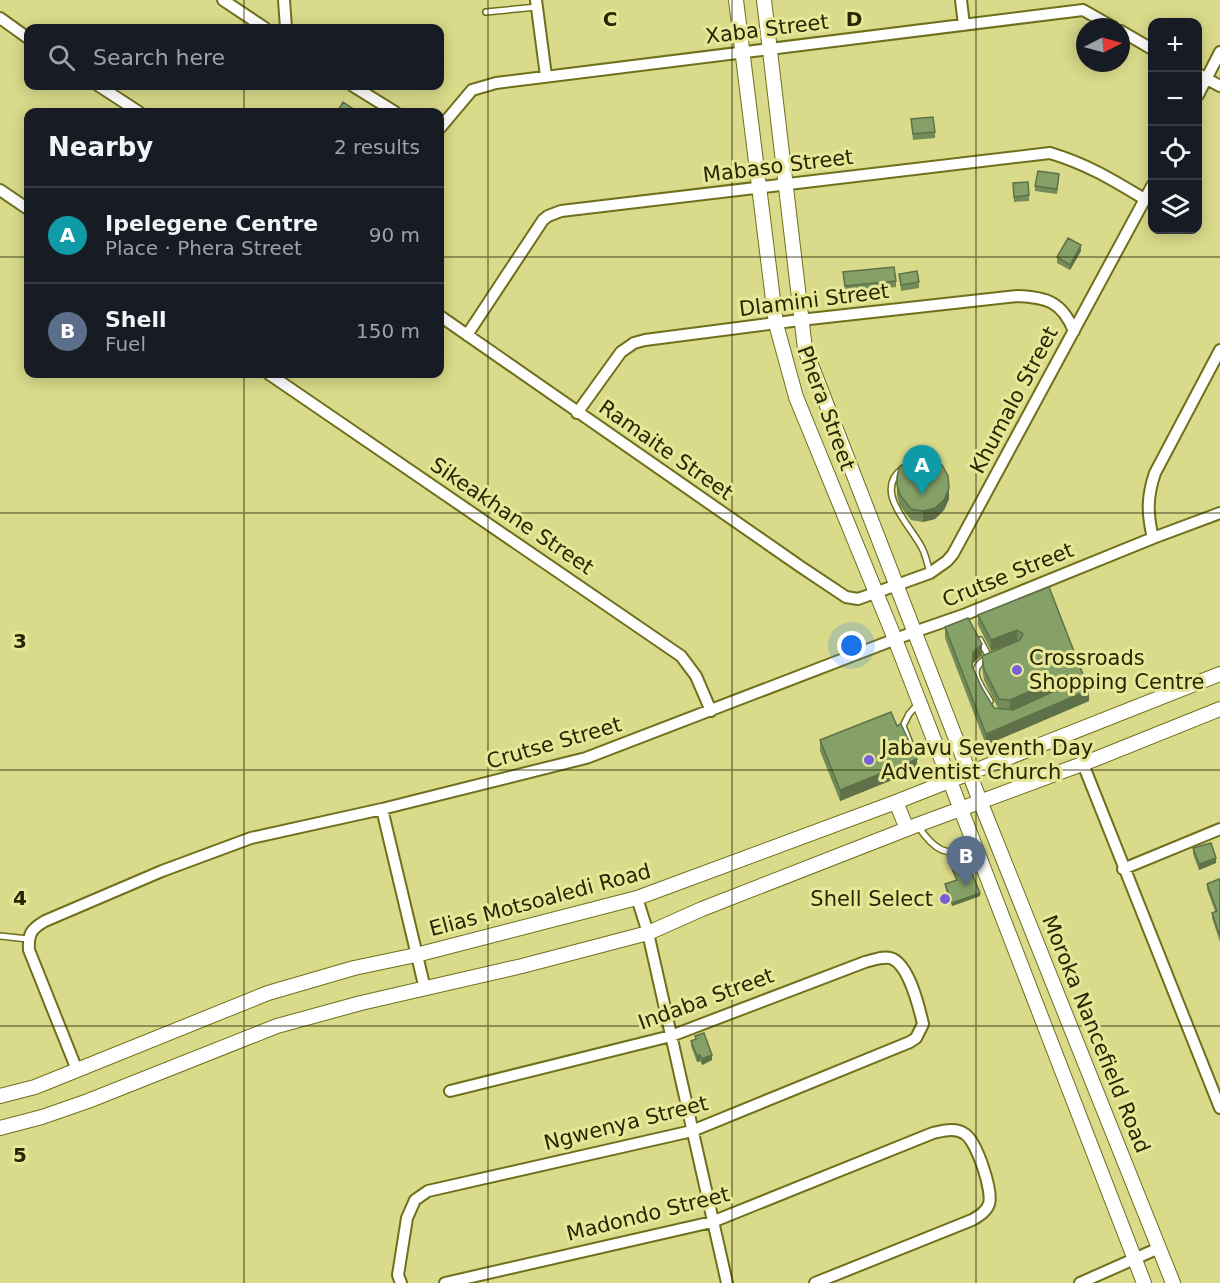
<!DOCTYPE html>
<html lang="en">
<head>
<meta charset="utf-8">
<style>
	:root { --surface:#171b24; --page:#242831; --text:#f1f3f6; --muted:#9ea1a6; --line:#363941; --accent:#d93025 }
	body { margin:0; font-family:"DejaVu Sans",sans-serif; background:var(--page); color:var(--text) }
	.controls { position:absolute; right:18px; top:18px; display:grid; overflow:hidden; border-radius:12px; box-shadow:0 3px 15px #0003 }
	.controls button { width:54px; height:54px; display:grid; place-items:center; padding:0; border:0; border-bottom:2px solid var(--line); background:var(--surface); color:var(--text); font:30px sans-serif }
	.compass { position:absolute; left:1076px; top:18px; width:54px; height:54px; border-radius:50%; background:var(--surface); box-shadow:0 3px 15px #0003; rotate:84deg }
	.you { position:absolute; left:852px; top:646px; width:21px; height:21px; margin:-15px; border:4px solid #fff; border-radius:50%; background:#1a73e8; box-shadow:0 0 0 9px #1a73e833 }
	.badge { display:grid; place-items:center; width:39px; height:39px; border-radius:50%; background:var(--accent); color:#fff; font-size:20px; font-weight:700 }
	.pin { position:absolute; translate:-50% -50px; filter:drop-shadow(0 2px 3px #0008) }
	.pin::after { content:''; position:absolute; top:32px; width:21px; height:18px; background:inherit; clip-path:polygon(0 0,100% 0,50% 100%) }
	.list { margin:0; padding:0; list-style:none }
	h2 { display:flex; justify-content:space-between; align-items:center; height:78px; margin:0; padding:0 24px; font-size:26px }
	h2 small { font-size:20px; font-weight:400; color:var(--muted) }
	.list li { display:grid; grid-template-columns:39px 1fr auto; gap:18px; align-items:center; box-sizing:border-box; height:96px; padding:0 24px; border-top:2px solid var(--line) }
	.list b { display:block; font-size:22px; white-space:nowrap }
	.list p { margin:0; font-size:20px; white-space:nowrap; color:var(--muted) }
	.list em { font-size:20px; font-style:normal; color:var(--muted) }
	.icon { flex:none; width:33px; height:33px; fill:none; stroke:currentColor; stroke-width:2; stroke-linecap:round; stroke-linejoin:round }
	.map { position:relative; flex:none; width:1220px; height:1283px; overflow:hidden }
	.search { position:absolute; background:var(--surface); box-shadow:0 3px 15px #0003; left:24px; top:24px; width:420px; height:66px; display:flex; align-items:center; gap:15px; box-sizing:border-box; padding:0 21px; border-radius:12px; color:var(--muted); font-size:22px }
	.panel { position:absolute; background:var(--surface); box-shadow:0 3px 15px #0003; left:24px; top:108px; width:420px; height:270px; border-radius:12px }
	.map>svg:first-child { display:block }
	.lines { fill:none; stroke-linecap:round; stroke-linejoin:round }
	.lane-casing { stroke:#706f1c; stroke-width:8 }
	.street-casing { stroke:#706f1c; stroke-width:14 }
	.secondary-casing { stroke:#706f1c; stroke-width:16 }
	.lane { stroke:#fff; stroke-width:5 }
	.street { stroke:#fff; stroke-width:10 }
	.secondary { stroke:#fff; stroke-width:14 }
	.wall { fill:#738a59 }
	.shaded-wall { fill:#5e7148 }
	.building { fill:#86a167; stroke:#5e7148; stroke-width:1.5 }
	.grid { fill:none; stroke:#272605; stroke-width:1.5; stroke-opacity:0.55 }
	.poi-dot { fill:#7860db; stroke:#e6e797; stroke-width:2 }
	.labels { text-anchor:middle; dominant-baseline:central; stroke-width:6; stroke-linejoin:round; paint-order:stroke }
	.street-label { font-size:21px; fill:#272605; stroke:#e6e797 }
	.poi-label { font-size:21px; fill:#272605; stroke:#e6e797; text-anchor:start }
	.grid-label { font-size:20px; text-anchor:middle; font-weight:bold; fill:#272605; stroke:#e6e797; stroke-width:6; stroke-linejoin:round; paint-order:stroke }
</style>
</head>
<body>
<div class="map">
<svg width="1220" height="1283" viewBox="0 0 1220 1283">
	<rect width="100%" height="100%" fill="#d9da8a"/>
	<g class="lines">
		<defs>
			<path id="lane" d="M486 12 537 7
				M903 468C871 492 913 527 923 550 926 557 928 565 930 573
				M980 640 989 657C965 669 980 683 990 701
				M913 751 903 726 909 714 918 704
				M918 826C936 853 944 853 975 854
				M0 936 28 939"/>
			<path id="street" d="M223 0 265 28
				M284 0 286 28
				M536 0 546 76
				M961 0 964 25
				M0 18 28 38
				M1121 31 1152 49
				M1198 74 1220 86
				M99 86 139 112
				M353 86 395 112
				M1198 95 1220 52
				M440 128 472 90 496 83 1083 10 1113 27
				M0 190 28 209
				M440 316 801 567 846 597 858 599 930 573 947 561 953 554 1152 186
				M467 335 543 220 548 216 561 211 1050 153C1087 164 1113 180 1146 200
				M269 374 681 656 696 676 711 711
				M577 413 621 352 634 343 645 340 800 320 1017 296C1047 297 1062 302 1074 331
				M1153 538C1147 514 1147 496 1155 473L1220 350
				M1083 764 1220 1108
				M382 809 425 989
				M1123 869 1220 829
				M637 898 648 933 727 1283
				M77 1070 29 950C28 934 31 929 45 921L162 871 251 838 382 809 586 758 914 632 966 614 1153 538 1220 513
				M401 1283 398 1275 407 1218 415 1200 428 1191 692 1131 910 1042 916 1038 923 1024C919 1007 910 968 893 959 885 955 874 960 865 962L671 1036 450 1091
				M445 1283 712 1222 933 1133C943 1131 955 1127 965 1134 977 1142 993 1191 989 1204 986 1212 979 1216 972 1220L815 1283
				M1080 1283 1159 1248"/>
			<path id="secondary" d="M736 0 776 324 796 397 895 639 1144 1283
				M764 0 805 349 980 801 1173 1283
				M896 802 907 829
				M0 1096 35 1087 268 993 354 968 416 955 637 898 896 802 1220 674
				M0 1128 42 1117 88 1101 277 1026 361 1003 522 966 648 933 702 909 917 825 1093 760 1220 709"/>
		</defs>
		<use href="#lane" class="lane-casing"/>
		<use href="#street" class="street-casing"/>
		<use href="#secondary" class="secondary-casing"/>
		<use href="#lane" class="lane"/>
		<use href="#street" class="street"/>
		<use href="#secondary" class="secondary"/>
	</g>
	<path class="wall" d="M911 119 935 132V138L913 140Z
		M1059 179 1057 194 1035 191V186Z
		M1013 183 1029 195V201L1014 202Z
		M1081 251 1070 270 1057 263V257Z
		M843 272 896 281V287L845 292Z
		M899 274 919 282V288L901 291Z
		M897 477 949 499 944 510 935 519 923 522 911 520 900 506 897 496Z
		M1049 587 1089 701 986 745 945 638V627L982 655 973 663V666L982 688 994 708H998L984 680 982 667V656L1010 644 991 651 978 625V615Z
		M820 740 917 770 840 801 820 751Z
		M1193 848 1216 863 1199 870 1193 854Z
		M948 858 980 896 952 906 945 887V884L956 880 948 861Z
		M1220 882V942L1212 918V913L1215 911 1207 889V884Z
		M695 1036 712 1060 702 1065 700 1061 697 1062 691 1046V1041L695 1039Z"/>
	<path class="shaded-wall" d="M1081 245V251L1070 270V265Z
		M949 488V499L944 510 935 519 923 522V511Z
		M1017 630V641L991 651V640Z
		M982 644V655L973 663V652Z
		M1067 675V685L1010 711V700Z
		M1089 690V701L986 745V734Z
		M917 759V770L840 801V790Z
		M1216 858V863L1199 870V864Z
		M980 893V896L952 906V903Z
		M700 1055V1061L697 1062V1056Z
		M712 1055V1060L702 1065V1059Z"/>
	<path class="building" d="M343 102 358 112H337Z
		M933 117 935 132 913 134 911 119Z
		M1038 171 1059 174 1057 189 1035 186Z
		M1028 182 1029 195 1014 197 1013 183Z
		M1068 238 1081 245 1070 265 1057 257Z
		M894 267 896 281 845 286 843 272Z
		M917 271 919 282 901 285 899 274Z
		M920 456 932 458 942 465 948 476 949 488 944 500 935 508 923 511 911 509 900 495 897 485V477L899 468 909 460Z
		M1049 587 1089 690 986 734 945 627 968 618 982 644 973 652 972 666 982 688 994 708 1013 710 1070 684 1073 679 1070 675H1067L1010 700 999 699 984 669 982 656 1020 640 1023 634 1017 630 991 640 978 615Z
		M891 712 897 726 901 724 917 759 840 790 820 740Z
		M1211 843 1216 858 1199 864 1193 848Z
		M956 855 965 856 980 893 952 903 945 884 957 880 948 858Z
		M1219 879 1220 882V936L1212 913 1217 911 1207 884Z
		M704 1033 712 1055 702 1059 700 1055 697 1056 691 1041 696 1039 695 1036Z"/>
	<path class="grid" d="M244 0V28M488 0V1283M732 0V1283M976 0V1283M244 86V112M0 257H28M440 257H1220M244 374V1283M0 513H1220M0 770H1220M0 1026H1220"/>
	<g class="poi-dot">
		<circle cx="1017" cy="670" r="6"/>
		<circle cx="869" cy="760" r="6"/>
		<circle cx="945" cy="899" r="6"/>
	</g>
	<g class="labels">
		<g class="street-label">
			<text transform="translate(767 29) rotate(-7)">Xaba Street</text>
			<text transform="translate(778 166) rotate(-7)">Mabaso Street</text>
			<text transform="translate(814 300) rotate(-7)">Dlamini Street</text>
			<text transform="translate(1014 400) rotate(-62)">Khumalo Street</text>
			<text transform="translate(826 408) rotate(70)">Phera Street</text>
			<text transform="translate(666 450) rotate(35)">Ramaite Street</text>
			<text transform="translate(512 516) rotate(34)">Sikeakhane Street</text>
			<text transform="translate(1008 575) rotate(-22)">Crutse Street</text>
			<text transform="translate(554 743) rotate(-16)">Crutse Street</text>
			<text transform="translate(540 900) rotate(-15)">Elias Motsoaledi Road</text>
			<text transform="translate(706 999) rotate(-20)">Indaba Street</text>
			<text transform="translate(1096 1034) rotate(68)">Moroka Nancefield Road</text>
			<text transform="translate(626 1123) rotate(-14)">Ngwenya Street</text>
			<text transform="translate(648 1214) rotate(-14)">Madondo Street</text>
		</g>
		<g class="poi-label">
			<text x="1029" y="658">Crossroads<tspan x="1029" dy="24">Shopping Centre</tspan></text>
			<text x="881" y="748">Jabavu Seventh Day<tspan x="881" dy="24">Adventist Church</tspan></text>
			<text x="933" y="899" text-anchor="end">Shell Select</text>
		</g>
	</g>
	<g class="grid-label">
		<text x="610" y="26">C</text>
		<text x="854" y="26">D</text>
		<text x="20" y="648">3</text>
		<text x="20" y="905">4</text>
		<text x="20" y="1162">5</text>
	</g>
</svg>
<div class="controls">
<button>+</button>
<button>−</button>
<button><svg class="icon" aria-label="locate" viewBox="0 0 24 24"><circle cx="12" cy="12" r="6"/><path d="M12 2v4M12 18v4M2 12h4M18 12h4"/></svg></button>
<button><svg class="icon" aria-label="layers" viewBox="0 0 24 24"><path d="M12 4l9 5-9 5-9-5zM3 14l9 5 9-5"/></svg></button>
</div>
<svg class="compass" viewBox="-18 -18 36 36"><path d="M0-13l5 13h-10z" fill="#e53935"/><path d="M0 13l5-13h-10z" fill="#9ea1a6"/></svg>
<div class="you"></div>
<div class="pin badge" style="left:922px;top:495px;background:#0f9aa8">A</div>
<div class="pin badge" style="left:966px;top:886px;background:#5c6f8a">B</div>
<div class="search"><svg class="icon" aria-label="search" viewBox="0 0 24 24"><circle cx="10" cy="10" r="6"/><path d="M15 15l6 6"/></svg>Search here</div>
<section class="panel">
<h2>Nearby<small>2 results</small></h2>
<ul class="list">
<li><span class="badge" style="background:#0f9aa8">A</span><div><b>Ipelegene Centre</b><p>Place · Phera Street</p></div><em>90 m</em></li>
<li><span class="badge" style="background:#5c6f8a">B</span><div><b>Shell</b><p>Fuel</p></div><em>150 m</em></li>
</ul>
</section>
</div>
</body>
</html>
